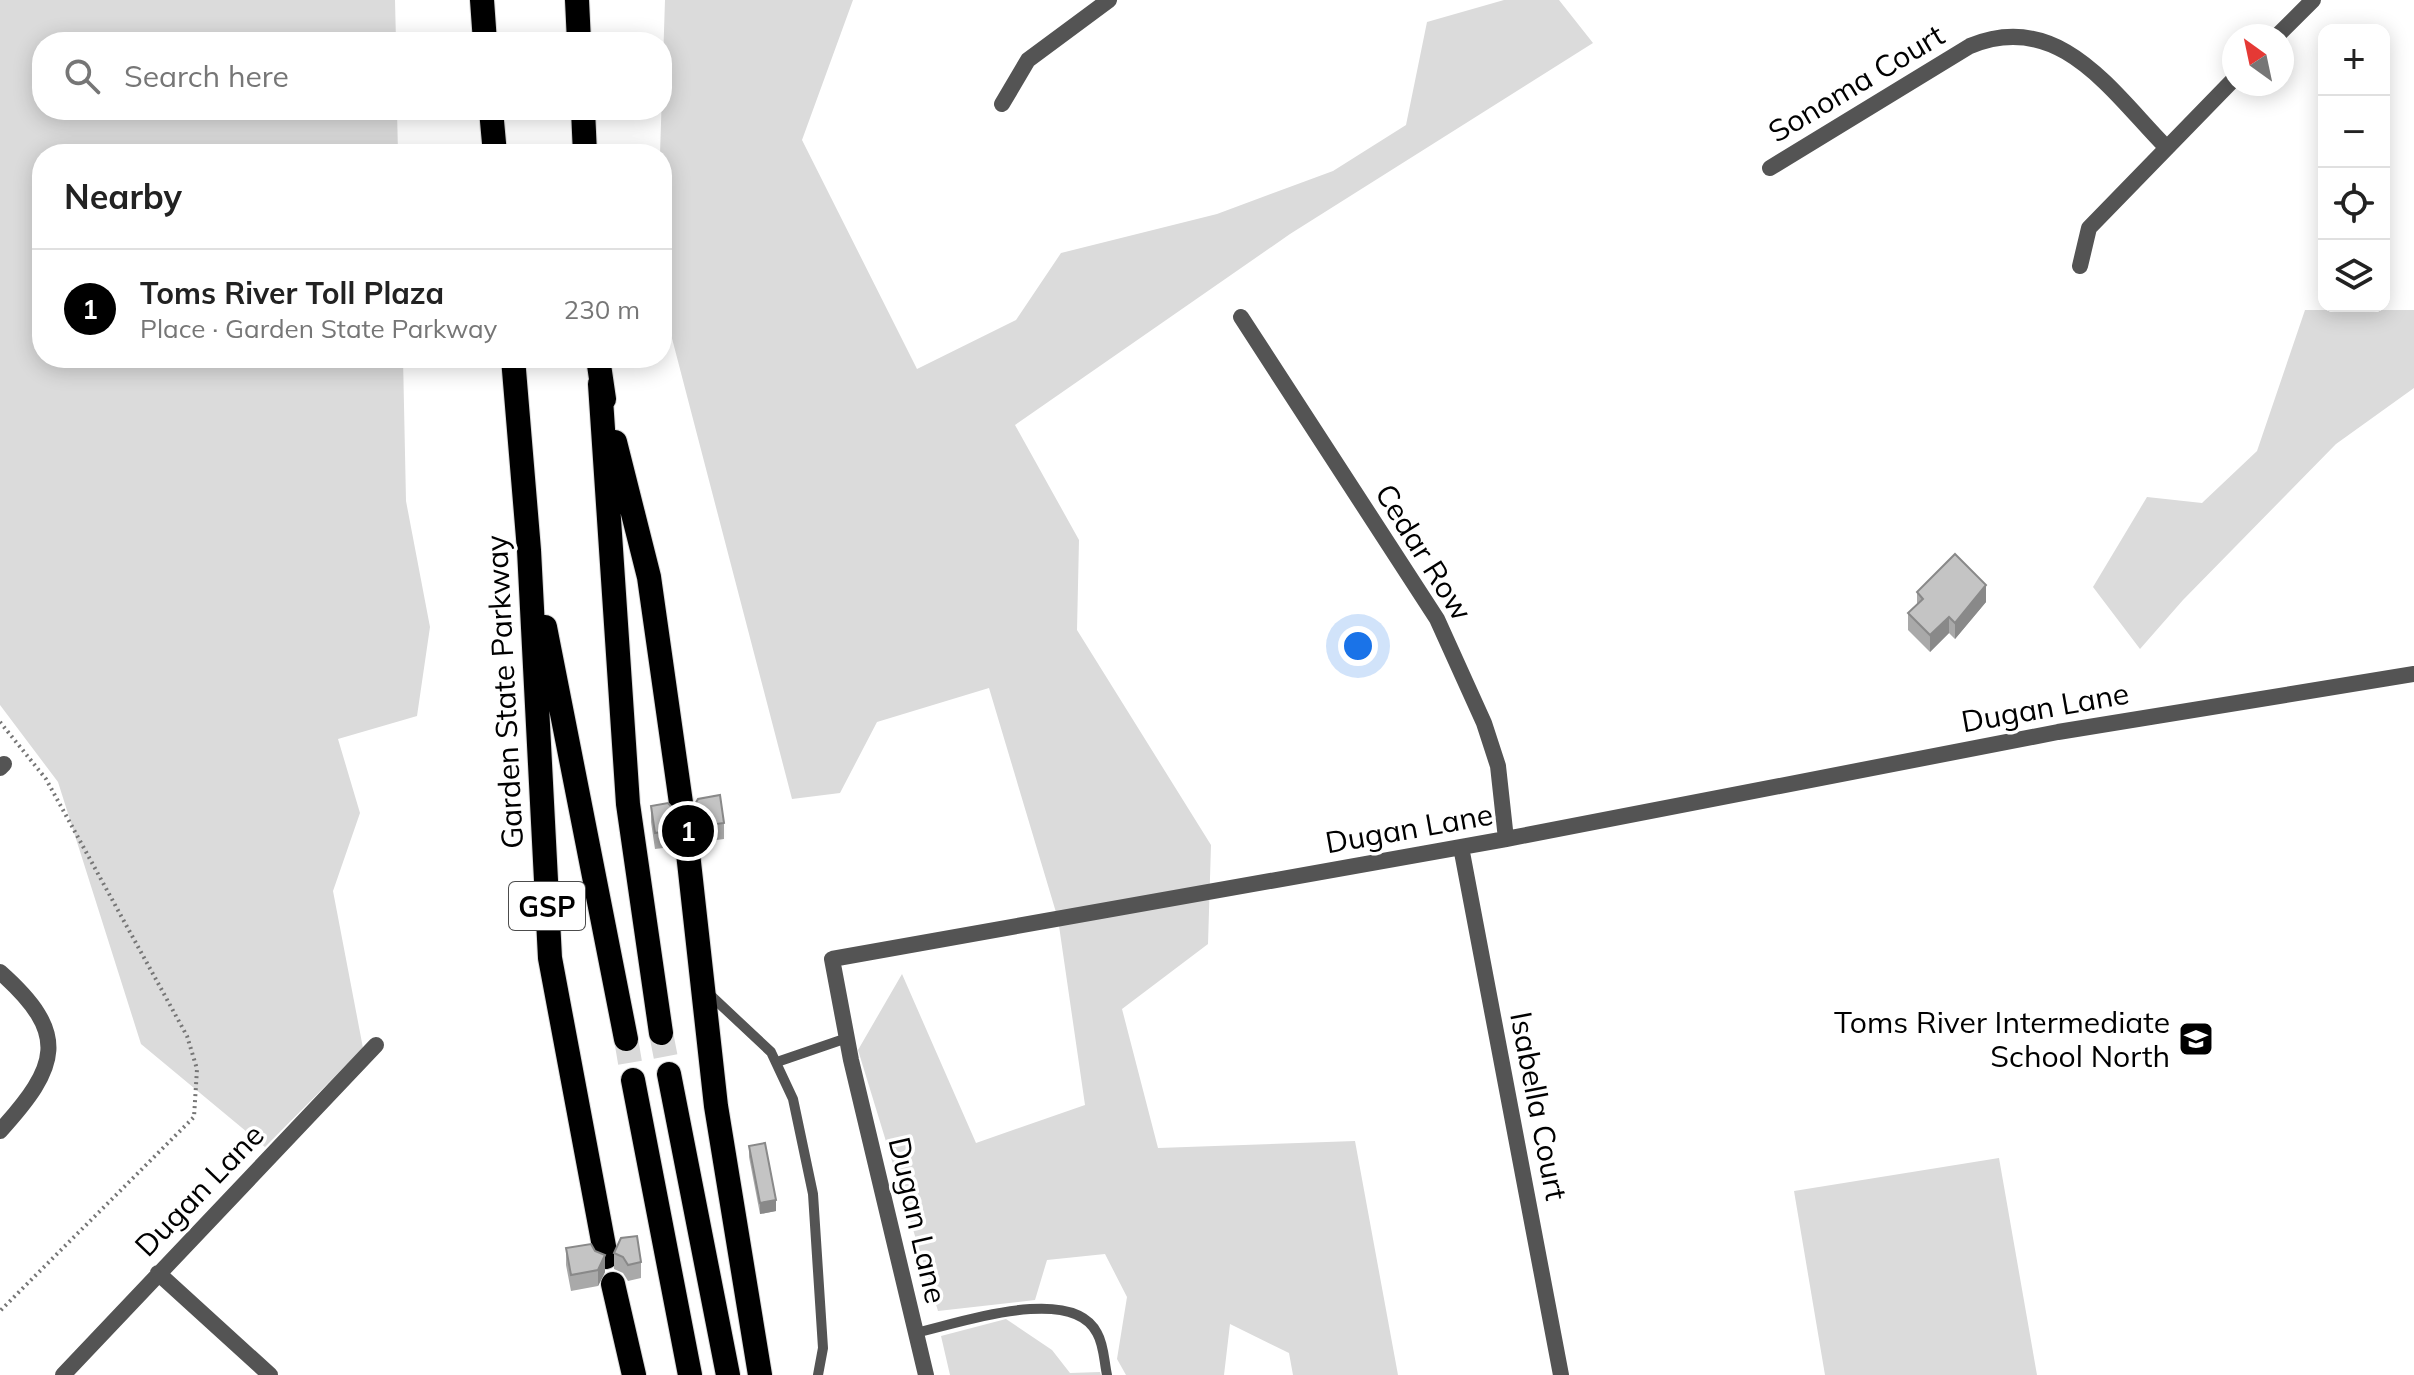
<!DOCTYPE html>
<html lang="en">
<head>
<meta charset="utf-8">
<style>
	:root { --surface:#fff; --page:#f2f2f2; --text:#222; --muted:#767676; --line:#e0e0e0; --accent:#000 }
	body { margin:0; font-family:Mulish,sans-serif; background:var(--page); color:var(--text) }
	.controls { position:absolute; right:24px; top:24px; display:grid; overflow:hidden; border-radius:16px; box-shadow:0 4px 20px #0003 }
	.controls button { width:72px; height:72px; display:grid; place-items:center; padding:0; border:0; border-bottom:2px solid var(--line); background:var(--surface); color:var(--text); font:40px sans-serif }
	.compass { position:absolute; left:2222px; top:24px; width:72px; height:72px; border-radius:50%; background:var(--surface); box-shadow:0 4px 20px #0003; rotate:327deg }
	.you { position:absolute; left:1358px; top:646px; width:28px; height:28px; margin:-20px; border:6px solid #fff; border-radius:50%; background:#1a73e8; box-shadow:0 0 0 12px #1a73e833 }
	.badge { display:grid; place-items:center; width:52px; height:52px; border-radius:50%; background:var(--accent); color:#fff; font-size:26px; font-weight:700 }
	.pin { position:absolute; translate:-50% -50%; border:4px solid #fff; box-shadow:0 2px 8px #0006 }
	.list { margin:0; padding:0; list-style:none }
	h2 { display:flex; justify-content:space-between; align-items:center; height:104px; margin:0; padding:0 32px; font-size:34px }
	h2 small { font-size:26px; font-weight:400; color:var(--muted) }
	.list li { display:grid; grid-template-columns:52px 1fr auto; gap:24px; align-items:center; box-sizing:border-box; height:120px; padding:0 32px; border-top:2px solid var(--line) }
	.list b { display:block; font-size:30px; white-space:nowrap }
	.list p { margin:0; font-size:26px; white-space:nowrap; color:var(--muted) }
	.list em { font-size:26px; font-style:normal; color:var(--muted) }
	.icon { flex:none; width:44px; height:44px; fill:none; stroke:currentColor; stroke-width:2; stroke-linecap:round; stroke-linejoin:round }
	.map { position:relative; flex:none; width:2414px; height:1375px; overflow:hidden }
	.search { position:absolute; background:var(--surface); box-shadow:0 4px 20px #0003; left:32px; top:32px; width:640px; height:88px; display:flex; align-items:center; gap:20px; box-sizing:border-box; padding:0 28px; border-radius:32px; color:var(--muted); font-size:30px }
	.panel { position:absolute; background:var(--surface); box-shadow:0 4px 20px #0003; left:32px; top:144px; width:640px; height:224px; border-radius:32px }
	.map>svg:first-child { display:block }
	.green { fill:#dbdbdb }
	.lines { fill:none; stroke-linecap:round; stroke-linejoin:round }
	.motorway-tunnel { stroke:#d9d9d9; stroke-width:24; stroke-dasharray:24 12; stroke-linecap:butt }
	.motorway-casing { stroke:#dbdbdb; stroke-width:26 }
	.path { stroke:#767676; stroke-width:4; stroke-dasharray:2 4; stroke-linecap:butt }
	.service { stroke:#545454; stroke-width:10 }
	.minor { stroke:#545454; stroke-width:16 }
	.motorway { stroke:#000; stroke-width:24 }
	.wall { fill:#a9a9a9 }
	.shaded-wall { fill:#898989 }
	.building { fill:#c4c4c4; stroke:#898989; stroke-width:2 }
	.labels { text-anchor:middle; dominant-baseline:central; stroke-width:7; stroke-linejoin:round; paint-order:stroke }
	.shield { fill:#fff; stroke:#4c4c4c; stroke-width:2 }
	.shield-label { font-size:28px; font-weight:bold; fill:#000 }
	.street-label { font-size:30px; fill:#000; stroke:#fff }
	.poi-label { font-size:30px; fill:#000; stroke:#fff; text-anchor:end }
</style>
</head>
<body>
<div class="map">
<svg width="2414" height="1375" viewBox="0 0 2414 1375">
	<rect width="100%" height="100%" fill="#fff"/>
	<path class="green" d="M0 0H395L396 42H42V110H397L398 154H42V358H403L406 501 430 627 417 716 338 739 360 813 333 891 363 1048 265 1147 141 1044 58 782 0 705Z
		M665 0H853L802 140 917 369 1016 320 1061 253 1217 214 1333 171 1406 125 1427 22 1504 0H1559L1593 43 1290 234 1015 425 1079 540 1077 630 1211 845 1208 944 1122 1009 1158 1148 1355 1141 1398 1375H1293L1289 1353 1230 1324 1224 1375H1126L1117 1359 1127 1297 1105 1254 1047 1260 1035 1300 938 1311 858 1050 902 974 976 1143 1085 1105 1058 919 989 688 877 722 840 793 792 799 662 300 660 154Z
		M2305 310H2414V388L2336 444 2183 600 2140 649 2093 587 2147 497 2202 503 2257 451Z
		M1999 1158 2037 1375H1825L1794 1191Z
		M1006 1319 1052 1350 1070 1373 1100 1372 1101 1375H950L941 1336Z"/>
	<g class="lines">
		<path class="motorway-tunnel" d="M661 1033 669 1074
			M626 1039 633 1080"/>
		<defs>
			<path id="motorway" d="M482 0 485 42
				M577 0 579 42
				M491 110 495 154
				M583 110 585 154
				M513 358 529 550 550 958 606 1257
				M598 358 604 399
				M600 384 628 804 661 1033
				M615 442 649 577 683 817
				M545 627 626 1039
				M687 844 716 1106 760 1375
				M669 1074 728 1375
				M633 1080 690 1375
				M613 1284 634 1375"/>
		</defs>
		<use href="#motorway" class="motorway-casing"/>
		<path class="path" d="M0 722 46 779 187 1036 197 1069 194 1117 0 1311"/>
		<path class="service" d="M707 992 771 1052 793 1099 813 1194 823 1348 818 1375
			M777 1062 847 1038
			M915 1333C957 1324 1072 1283 1097 1333 1104 1345 1104 1361 1107 1375"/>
		<path class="minor" d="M2277 36 2313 0
			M1002 104 1028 60 1109 0
			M1770 168 1970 46C2059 9 2111 91 2166 147
			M2080 266 2089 228 2234 79
			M1241 317 1437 619 1484 723 1498 766 1506 839
			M0 768 4 764
			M1461 847 1561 1375
			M0 972C70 1034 59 1066 0 1131
			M158 1273 270 1375
			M63 1375 376 1045
			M926 1375 851 1060 832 959 1506 839 2058 732 2414 674"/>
		<use href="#motorway" class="motorway"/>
	</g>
	<path class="wall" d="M1917 592 1986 602 1955 639 1949 633 1930 652 1908 630V613L1917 605Z
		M651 806 679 831 672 847 655 849 651 822Z
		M690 813 724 823V839L702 842 690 830Z
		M749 1146 776 1211 760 1214 749 1157Z
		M566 1248 605 1272 598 1286 571 1291 566 1265Z
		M614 1253 641 1262V1278L628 1281 623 1273 614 1269Z"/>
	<path class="shaded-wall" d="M1986 585V602L1955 639V623Z
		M1949 617V633L1930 652V635Z
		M679 815V831L672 847V830Z
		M776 1200V1211L760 1214V1203Z
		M605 1255V1272L598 1286V1270Z"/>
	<path class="building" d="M1955 554 1986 585 1955 623 1949 617 1930 635 1908 613 1923 599 1917 592Z
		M720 795 724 823 702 826 690 813 698 799Z
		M668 803 679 815 672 830 655 833 651 806Z
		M765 1143 776 1200 760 1203 749 1146Z
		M637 1236 641 1262 628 1265 623 1257 614 1253 621 1238Z
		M591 1244 595 1251 605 1255 598 1270 571 1275 566 1248Z"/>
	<defs>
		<symbol id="school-square" viewBox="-11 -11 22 22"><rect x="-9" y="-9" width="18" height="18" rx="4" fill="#000" stroke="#fff"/><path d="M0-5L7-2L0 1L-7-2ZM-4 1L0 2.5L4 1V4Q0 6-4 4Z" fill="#fff"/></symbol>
	</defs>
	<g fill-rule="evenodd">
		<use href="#school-square" x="2176" y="1019" width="40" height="40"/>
	</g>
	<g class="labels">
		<rect class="shield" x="509" y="882" width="76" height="48" rx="6"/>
		<g class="shield-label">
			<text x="547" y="906">GSP</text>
		</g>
		<g class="street-label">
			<text transform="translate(1856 83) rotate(-31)">Sonoma Court</text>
			<text transform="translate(1424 552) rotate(58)">Cedar Row</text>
			<text transform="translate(504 692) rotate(-93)">Garden State Parkway</text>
			<text transform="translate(2045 707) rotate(-10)">Dugan Lane</text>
			<text transform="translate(1409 828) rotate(-10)">Dugan Lane</text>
			<text transform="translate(1539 1106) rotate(79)">Isabella Court</text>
			<text transform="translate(199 1190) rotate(-46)">Dugan Lane</text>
			<text transform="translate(918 1220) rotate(77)">Dugan Lane</text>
		</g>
		<g class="poi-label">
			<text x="2170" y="1022">Toms River Intermediate<tspan x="2170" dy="34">School North</tspan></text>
		</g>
	</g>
</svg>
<div class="controls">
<button>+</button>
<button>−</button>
<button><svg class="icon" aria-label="locate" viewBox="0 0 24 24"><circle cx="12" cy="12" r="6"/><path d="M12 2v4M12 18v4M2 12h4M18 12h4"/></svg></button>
<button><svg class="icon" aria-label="layers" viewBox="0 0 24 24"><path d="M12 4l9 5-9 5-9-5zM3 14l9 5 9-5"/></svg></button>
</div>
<svg class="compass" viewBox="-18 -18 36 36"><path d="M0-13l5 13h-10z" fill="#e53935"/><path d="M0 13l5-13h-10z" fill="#767676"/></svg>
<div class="you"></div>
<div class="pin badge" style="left:688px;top:831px">1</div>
<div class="search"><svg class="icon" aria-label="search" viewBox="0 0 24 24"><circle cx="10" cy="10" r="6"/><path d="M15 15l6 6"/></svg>Search here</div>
<section class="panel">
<h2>Nearby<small></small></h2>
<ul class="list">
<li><span class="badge">1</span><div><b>Toms River Toll Plaza</b><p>Place · Garden State Parkway</p></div><em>230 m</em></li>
</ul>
</section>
</div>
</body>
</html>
